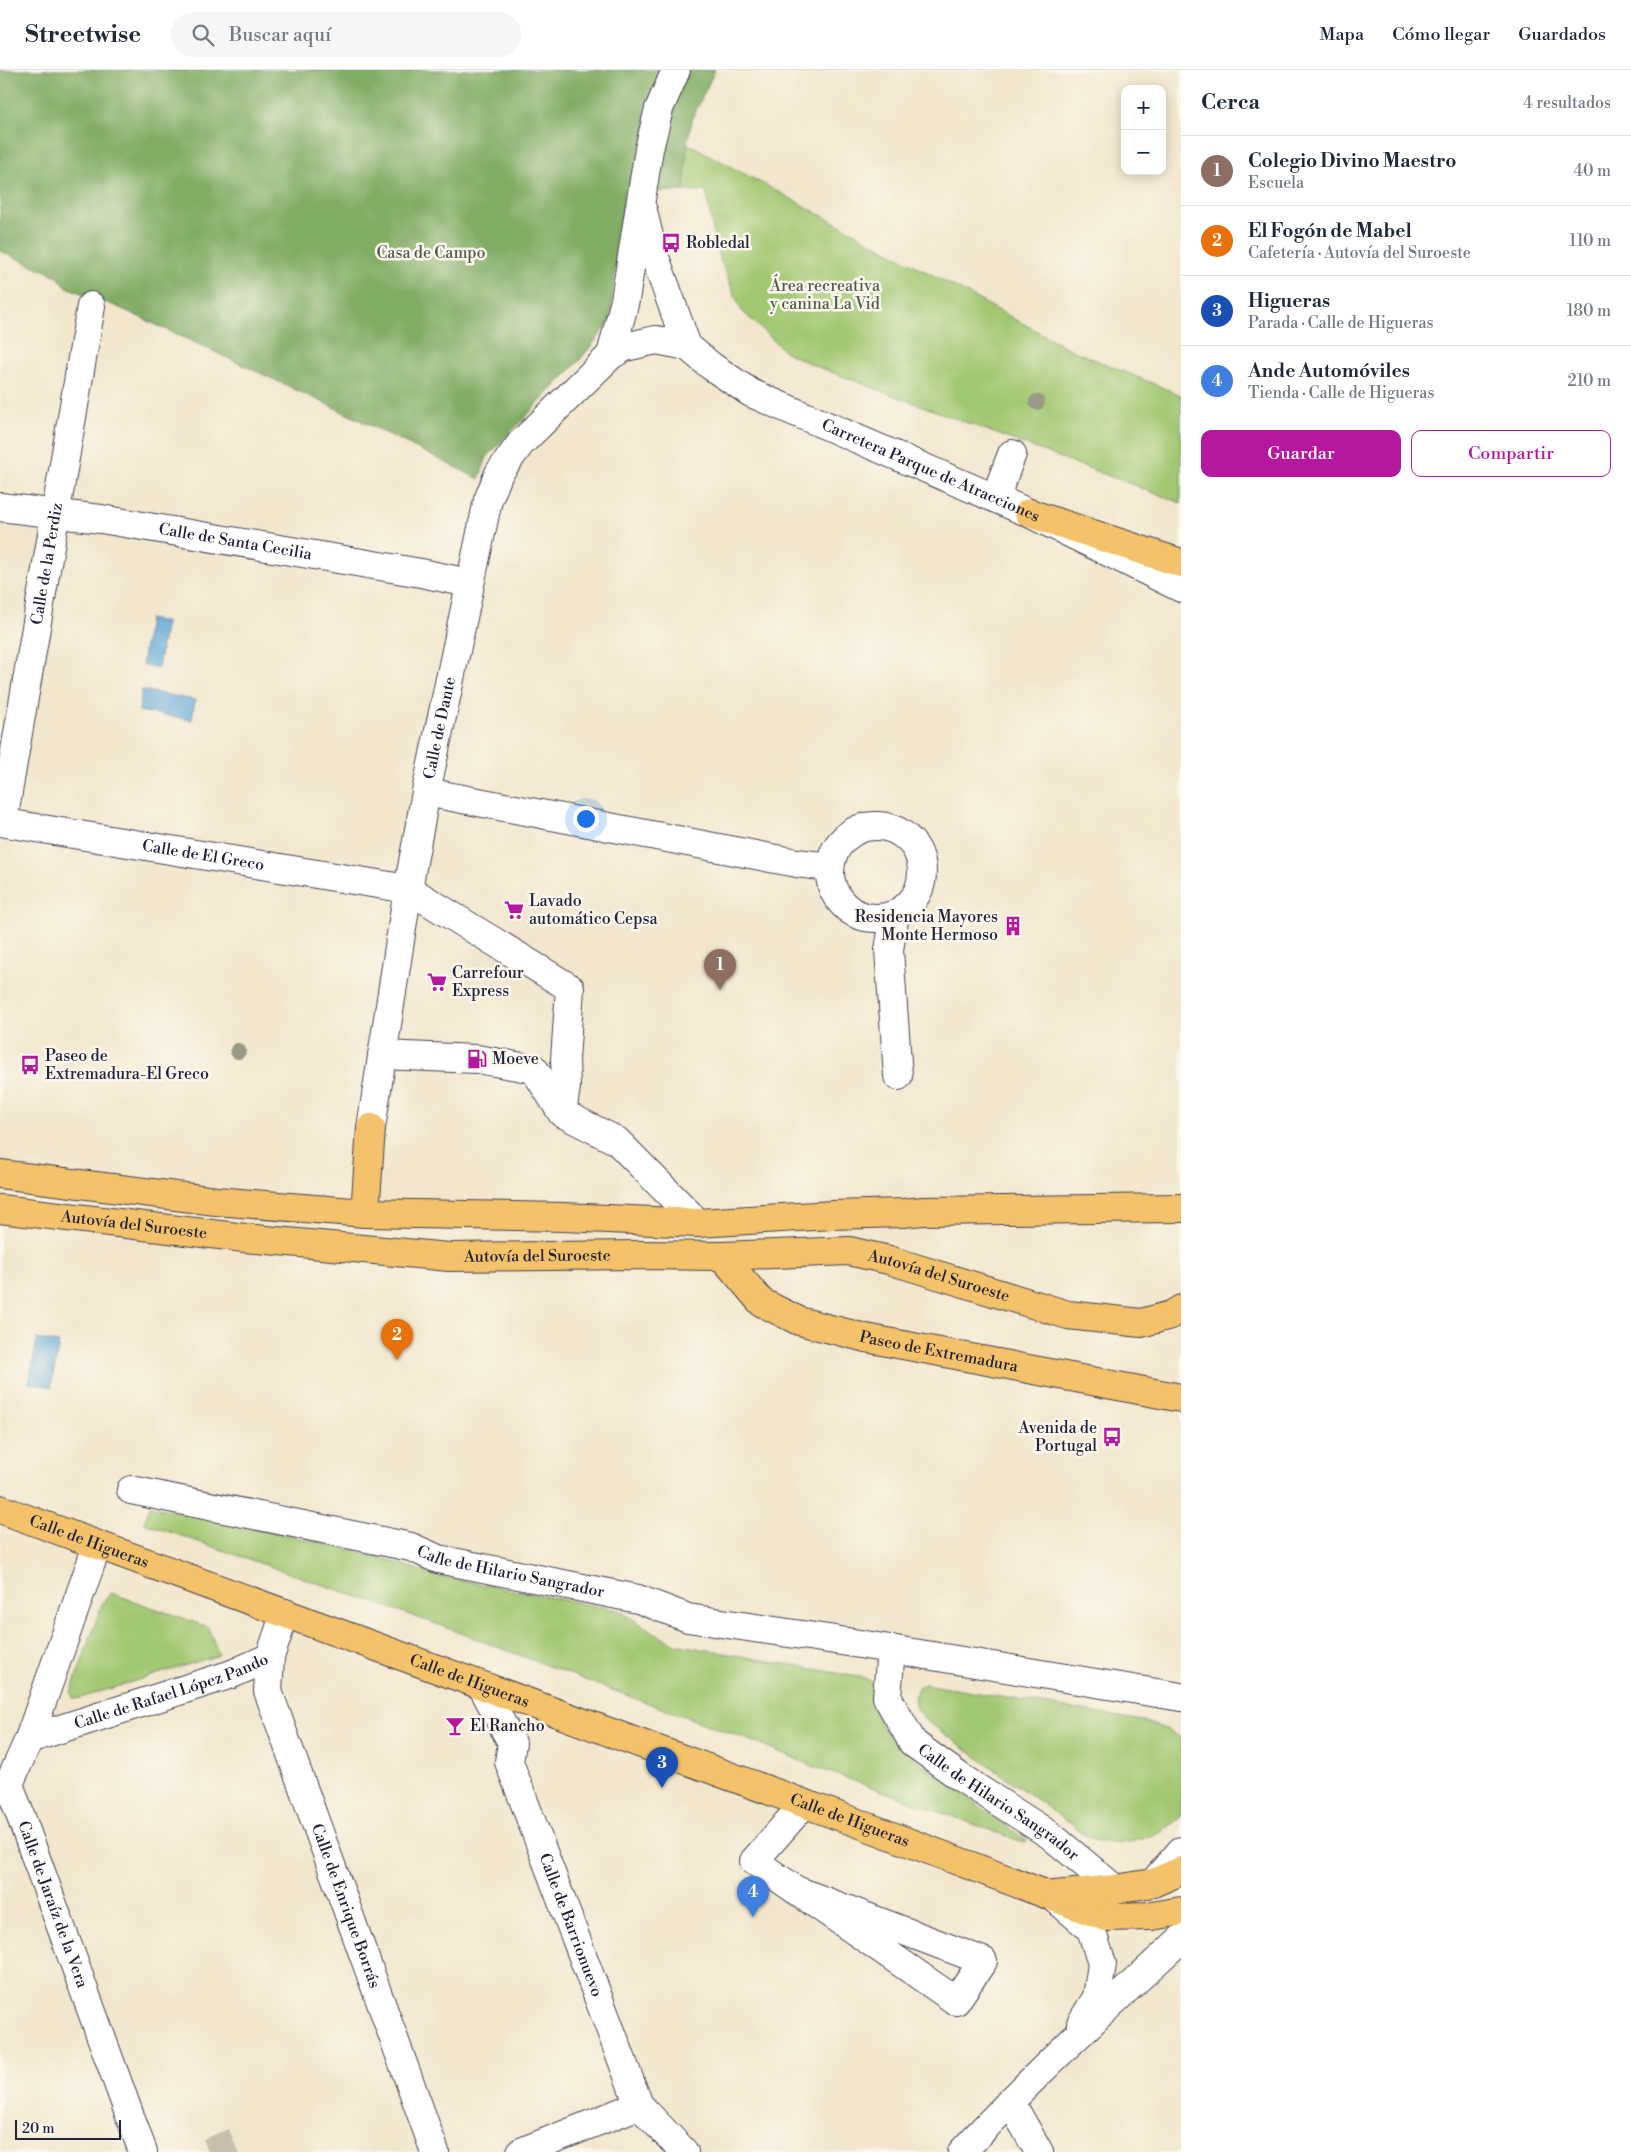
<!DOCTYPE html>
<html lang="es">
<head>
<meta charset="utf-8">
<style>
	:root { --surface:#fff; --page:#f6f6f7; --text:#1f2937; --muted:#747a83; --line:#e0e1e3; --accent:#b5179e }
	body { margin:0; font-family:"Libre Bodoni",serif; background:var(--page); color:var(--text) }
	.controls { position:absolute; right:15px; top:15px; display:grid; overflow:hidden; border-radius:10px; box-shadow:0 2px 12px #0003 }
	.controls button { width:45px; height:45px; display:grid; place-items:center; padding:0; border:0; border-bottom:1px solid var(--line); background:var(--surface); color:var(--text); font:25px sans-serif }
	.scale { position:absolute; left:15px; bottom:12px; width:106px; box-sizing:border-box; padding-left:5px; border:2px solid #22223b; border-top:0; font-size:14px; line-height:18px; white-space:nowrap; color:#22223b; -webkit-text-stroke:4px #fbf7ec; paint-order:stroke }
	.you { position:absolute; left:585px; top:748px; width:18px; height:18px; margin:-12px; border:4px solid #fff; border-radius:50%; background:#1a73e8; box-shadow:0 0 0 8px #1a73e833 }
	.badge { display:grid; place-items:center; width:32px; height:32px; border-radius:50%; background:var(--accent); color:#fff; font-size:16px; font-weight:700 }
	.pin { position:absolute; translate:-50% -41px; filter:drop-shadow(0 1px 2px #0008) }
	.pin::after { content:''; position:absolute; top:26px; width:18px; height:15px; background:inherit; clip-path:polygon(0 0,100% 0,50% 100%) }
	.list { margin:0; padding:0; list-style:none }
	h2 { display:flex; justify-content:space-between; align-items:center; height:65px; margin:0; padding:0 20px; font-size:21px }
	h2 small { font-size:16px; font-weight:400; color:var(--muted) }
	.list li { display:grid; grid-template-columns:32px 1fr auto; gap:15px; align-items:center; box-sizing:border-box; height:70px; padding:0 20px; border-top:1px solid var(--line) }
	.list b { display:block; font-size:19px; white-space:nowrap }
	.list p { margin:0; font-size:16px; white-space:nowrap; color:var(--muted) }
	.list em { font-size:16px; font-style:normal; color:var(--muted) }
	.actions { display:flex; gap:10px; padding:15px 20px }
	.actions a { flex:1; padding:11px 0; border:1px solid var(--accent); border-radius:10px; text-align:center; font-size:18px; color:var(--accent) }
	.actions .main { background:var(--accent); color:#fff }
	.icon { flex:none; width:28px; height:28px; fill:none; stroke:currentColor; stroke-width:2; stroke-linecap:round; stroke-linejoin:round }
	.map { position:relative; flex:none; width:1181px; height:2082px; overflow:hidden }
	header { display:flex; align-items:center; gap:30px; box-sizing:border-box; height:70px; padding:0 25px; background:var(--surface); border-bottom:1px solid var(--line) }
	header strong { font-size:24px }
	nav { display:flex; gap:28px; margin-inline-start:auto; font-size:18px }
	.search { width:350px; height:45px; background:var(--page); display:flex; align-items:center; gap:12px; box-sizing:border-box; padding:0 18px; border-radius:28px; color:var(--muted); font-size:19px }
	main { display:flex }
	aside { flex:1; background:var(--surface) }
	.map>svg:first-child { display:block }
	.green { fill:#a2c771; stroke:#627456 }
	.forest { fill:#81ac63; stroke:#52674f }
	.water { fill:#5ea6d5; stroke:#406488 }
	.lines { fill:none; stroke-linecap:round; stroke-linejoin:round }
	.minor-tunnel { stroke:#c8bfaf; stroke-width:28; stroke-dasharray:28 14; stroke-linecap:butt }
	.minor-casing { stroke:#413f51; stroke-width:30 }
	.major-casing { stroke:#413f51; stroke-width:30 }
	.highway-casing { stroke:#413f51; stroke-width:30 }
	.minor { stroke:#fff; stroke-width:28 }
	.major { stroke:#f3c26a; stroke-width:28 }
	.highway { stroke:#f3c26a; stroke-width:28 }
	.tree { fill:#989a87 }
	.labels { text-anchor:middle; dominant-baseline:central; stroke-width:5; stroke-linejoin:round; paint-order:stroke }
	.poi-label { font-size:16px; fill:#22223b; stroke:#fbf7ec; text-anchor:start }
	.park-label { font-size:16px; fill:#4f5c4e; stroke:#fbf7ec }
	.street-label { font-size:16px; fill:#22223b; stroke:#fbf7ec }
</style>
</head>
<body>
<header>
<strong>Streetwise</strong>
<div class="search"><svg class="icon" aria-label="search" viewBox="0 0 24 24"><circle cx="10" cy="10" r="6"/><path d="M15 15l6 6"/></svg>Buscar aquí</div>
<nav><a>Mapa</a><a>Cómo llegar</a><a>Guardados</a></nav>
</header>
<main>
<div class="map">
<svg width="1181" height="2082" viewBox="0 0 1181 2082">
	<rect width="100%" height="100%" fill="#fbf7ec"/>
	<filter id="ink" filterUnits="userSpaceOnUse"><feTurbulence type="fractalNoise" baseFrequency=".02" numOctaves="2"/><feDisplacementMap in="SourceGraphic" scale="10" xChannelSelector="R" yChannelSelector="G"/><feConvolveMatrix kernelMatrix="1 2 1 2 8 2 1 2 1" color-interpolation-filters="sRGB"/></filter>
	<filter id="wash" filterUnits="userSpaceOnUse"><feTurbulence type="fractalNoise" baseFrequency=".0096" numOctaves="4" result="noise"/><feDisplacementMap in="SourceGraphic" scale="20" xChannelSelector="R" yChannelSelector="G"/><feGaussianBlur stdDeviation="1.12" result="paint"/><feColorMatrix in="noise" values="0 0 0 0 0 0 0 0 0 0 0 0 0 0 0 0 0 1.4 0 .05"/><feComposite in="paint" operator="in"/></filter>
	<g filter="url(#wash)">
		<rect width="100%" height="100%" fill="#f2e6cc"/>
		<path class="green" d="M687 73 1074 281 1181 325V433L818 297 787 283 741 240 716 179 706 121H684Z
			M150 1436 275 1462 377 1486 433 1505 618 1540 665 1569 679 1575 865 1608 870 1611C873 1621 873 1630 875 1640 879 1657 893 1671 906 1682L1027 1771 1023 1772 810 1695 763 1675 601 1616 445 1557 144 1453Z
			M111 1523 208 1557 219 1585 77 1629 73 1628 71 1622 103 1532Z
			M925 1614 1143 1651 1166 1659 1181 1668V1747C1155 1768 1126 1779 1093 1770L924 1649C915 1638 910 1630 919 1617Z"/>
		<path class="forest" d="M0 0H715L693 47 687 73 684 121 624 123 610 252 579 291 487 387 479 409 337 339 120 238 66 217 57 206 0 181Z"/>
		<path class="water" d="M149 549 166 552 158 598 142 595Z
			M142 620 195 630 192 650 139 641Z
			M37 1269 59 1273 51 1317 29 1313Z"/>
	</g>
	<g filter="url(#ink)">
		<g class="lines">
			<path class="minor-tunnel" d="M208 2082 234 2072"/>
			<defs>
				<g id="minor">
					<path d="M643 141 652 179 687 276"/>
					<path d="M611 285 625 230 649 79 659 39 676 0"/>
					<path d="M995 428 1012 384"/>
					<path id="s1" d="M0 437 101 449 421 503 469 513"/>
					<path d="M426 722 797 793 830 797"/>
					<path id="s2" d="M3 751 91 236"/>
					<path id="s3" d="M0 752 408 819 570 918 565 989 566 1017 562 1043"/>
					<circle cx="876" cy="802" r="46"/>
					<path d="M895 844 889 880 898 1006"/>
					<path d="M382 985 477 989 534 999 562 1043 617 1071 698 1153"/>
					<path id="s4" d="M371 1058 408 819 426 722 488 430 499 403 521 373 611 285 625 277 656 270 687 276 711 296 751 323 1029 443 1181 518"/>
					<path id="s5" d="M131 1420 411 1477 438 1489 638 1529 688 1548 835 1570 1181 1627"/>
					<path id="s6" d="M97 1476 29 1669 9 1714 143 2082"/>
					<path id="s7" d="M285 1543 270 1587 268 1621 435 2082"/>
					<path id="s8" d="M891 1579 887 1627 913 1673 960 1707 1050 1765 1115 1819"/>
					<path id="s9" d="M482 1616 512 1673 509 1692 639 2035 684 2082"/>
					<path id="s10" d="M29 1669 232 1604 270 1587"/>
					<path d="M1153 1813 1181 1781"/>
					<path d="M796 1820 983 1891 956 1931 754 1791 804 1734"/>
					<path d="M1056 1829 1091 1859 1102 1894 1097 1927 1081 1953"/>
					<path d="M1010 2031 1039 2082"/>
					<path d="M521 2082 639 2035"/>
					<path d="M962 2082C1032 2007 1106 1938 1181 1869"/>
				</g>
				<g id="major">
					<path id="s11" d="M722 1186 761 1232 799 1251 866 1268 1181 1328"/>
					<path id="s12" d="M0 1439 863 1755 1106 1847 1152 1846 1181 1841"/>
					<path d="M1055 1825 1115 1819 1153 1813 1181 1801"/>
				</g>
				<g id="highway">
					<path d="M1029 443 1181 493"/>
					<path d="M0 1104 216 1131 365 1143 563 1147 698 1153 832 1145 903 1143 923 1141 1181 1138"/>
					<path id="s13" d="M0 1139 245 1168 449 1187 641 1185 722 1186 849 1181 889 1190 1068 1245 1141 1253 1171 1245 1181 1239"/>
					<path d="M365 1143 371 1058"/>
				</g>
			</defs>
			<use href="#minor" class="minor-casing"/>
			<use href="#major" class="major-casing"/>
			<use href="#highway" class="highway-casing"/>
			<use href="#minor" class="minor"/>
			<use href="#major" class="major"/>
			<use href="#highway" class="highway"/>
		</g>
		<g class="tree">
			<circle cx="1037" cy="332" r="8"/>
			<circle cx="238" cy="981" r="8"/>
		</g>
	</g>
	<defs>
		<symbol id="bus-bare" viewBox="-9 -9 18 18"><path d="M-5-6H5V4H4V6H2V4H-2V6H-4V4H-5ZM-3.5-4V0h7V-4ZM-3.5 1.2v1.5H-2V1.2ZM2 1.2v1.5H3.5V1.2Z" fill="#b5179e" stroke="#fbf7ec" stroke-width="2.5" paint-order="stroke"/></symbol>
		<symbol id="supermarket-bare" viewBox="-9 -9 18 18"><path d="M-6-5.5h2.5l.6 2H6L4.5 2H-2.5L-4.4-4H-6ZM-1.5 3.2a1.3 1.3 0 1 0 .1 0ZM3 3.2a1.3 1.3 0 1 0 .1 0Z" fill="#b5179e" stroke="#fbf7ec" stroke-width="2.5" paint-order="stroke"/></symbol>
		<symbol id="building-bare" viewBox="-9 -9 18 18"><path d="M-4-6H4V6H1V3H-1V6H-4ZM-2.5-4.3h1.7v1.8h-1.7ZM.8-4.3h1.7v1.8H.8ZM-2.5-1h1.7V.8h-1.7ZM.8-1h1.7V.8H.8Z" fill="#b5179e" stroke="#fbf7ec" stroke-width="2.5" paint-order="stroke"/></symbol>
		<symbol id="fuel-bare" viewBox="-9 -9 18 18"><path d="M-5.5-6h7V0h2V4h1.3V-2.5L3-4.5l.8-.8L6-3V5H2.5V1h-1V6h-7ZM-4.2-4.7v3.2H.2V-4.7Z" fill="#b5179e" stroke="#fbf7ec" stroke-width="2.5" paint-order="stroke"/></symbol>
		<symbol id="bar-bare" viewBox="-9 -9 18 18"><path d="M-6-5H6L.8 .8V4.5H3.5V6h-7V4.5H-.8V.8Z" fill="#b5179e" stroke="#fbf7ec" stroke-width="2.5" paint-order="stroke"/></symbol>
	</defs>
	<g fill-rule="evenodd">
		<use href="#bus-bare" x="657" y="159" width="28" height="28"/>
		<use href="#supermarket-bare" x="500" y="826" width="28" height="28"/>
		<use href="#building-bare" x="999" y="842" width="28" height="28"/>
		<use href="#supermarket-bare" x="423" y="898" width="28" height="28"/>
		<use href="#fuel-bare" x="463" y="975" width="28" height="28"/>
		<use href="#bus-bare" x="16" y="981" width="28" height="28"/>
		<use href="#bus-bare" x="1098" y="1353" width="28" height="28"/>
		<use href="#bar-bare" x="441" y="1642" width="28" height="28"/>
	</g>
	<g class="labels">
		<g class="poi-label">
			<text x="686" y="173">Robledal</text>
			<text x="529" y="831">Lavado<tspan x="529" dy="18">automático Cepsa</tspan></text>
			<text x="998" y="847" text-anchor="end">Residencia Mayores<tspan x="998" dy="18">Monte Hermoso</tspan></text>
			<text x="452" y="903">Carrefour<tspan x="452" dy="18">Express</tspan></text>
			<text x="45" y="986">Paseo de<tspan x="45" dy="18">Extremadura-El Greco</tspan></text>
			<text x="492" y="989">Moeve</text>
			<text x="1097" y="1358" text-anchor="end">Avenida de<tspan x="1097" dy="18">Portugal</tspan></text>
			<text x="470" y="1656">El Rancho</text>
		</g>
		<g class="park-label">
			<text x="431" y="183">Casa de Campo</text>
			<text x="825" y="216">Área recreativa<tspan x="825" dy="18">y canina La Vid</tspan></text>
		</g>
		<g class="street-label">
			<text stroke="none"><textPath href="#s4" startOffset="1186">Carretera Parque de Atracciones</textPath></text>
			<text stroke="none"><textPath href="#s1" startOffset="238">Calle de Santa Cecilia</textPath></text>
			<text stroke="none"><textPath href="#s2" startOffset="261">Calle de la Perdiz</textPath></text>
			<text stroke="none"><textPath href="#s4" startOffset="406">Calle de Dante</textPath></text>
			<text stroke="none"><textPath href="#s3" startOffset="206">Calle de El Greco</textPath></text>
			<text stroke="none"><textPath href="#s13" startOffset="135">Autovía del Suroeste</textPath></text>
			<text stroke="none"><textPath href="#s13" startOffset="540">Autovía del Suroeste</textPath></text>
			<text stroke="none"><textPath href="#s13" startOffset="945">Autovía del Suroeste</textPath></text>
			<text stroke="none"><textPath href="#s11" startOffset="246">Paseo de Extremadura</textPath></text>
			<text stroke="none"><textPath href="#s12" startOffset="95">Calle de Higueras</textPath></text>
			<text stroke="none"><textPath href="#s5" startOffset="389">Calle de Hilario Sangrador</textPath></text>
			<text stroke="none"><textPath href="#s12" startOffset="500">Calle de Higueras</textPath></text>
			<text stroke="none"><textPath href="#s10" startOffset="150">Calle de Rafael López Pando</textPath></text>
			<text stroke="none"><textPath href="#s8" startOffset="205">Calle de Hilario Sangrador</textPath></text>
			<text stroke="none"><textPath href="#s12" startOffset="905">Calle de Higueras</textPath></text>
			<text stroke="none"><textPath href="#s6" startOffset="382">Calle de Jaraíz de la Vera</textPath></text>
			<text stroke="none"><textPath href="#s7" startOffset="309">Calle de Enrique Borrás</textPath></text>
			<text stroke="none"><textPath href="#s9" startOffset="258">Calle de Barrionuevo</textPath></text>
		</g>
	</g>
</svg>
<div class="controls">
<button>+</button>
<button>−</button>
</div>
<div class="scale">20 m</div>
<div class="you"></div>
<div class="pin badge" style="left:720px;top:920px;background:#8d6e63">1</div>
<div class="pin badge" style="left:397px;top:1290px;background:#e8710a">2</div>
<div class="pin badge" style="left:662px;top:1718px;background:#1a4fb4">3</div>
<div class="pin badge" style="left:753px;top:1847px;background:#3f7fe0">4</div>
</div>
<aside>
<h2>Cerca<small>4 resultados</small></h2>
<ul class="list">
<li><span class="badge" style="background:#8d6e63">1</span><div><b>Colegio Divino Maestro</b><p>Escuela</p></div><em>40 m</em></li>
<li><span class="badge" style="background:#e8710a">2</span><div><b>El Fogón de Mabel</b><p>Cafetería · Autovía del Suroeste</p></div><em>110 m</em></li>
<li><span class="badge" style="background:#1a4fb4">3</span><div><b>Higueras</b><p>Parada · Calle de Higueras</p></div><em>180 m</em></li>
<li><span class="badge" style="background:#3f7fe0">4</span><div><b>Ande Automóviles</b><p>Tienda · Calle de Higueras</p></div><em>210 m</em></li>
</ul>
<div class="actions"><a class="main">Guardar</a><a>Compartir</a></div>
</aside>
</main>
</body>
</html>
